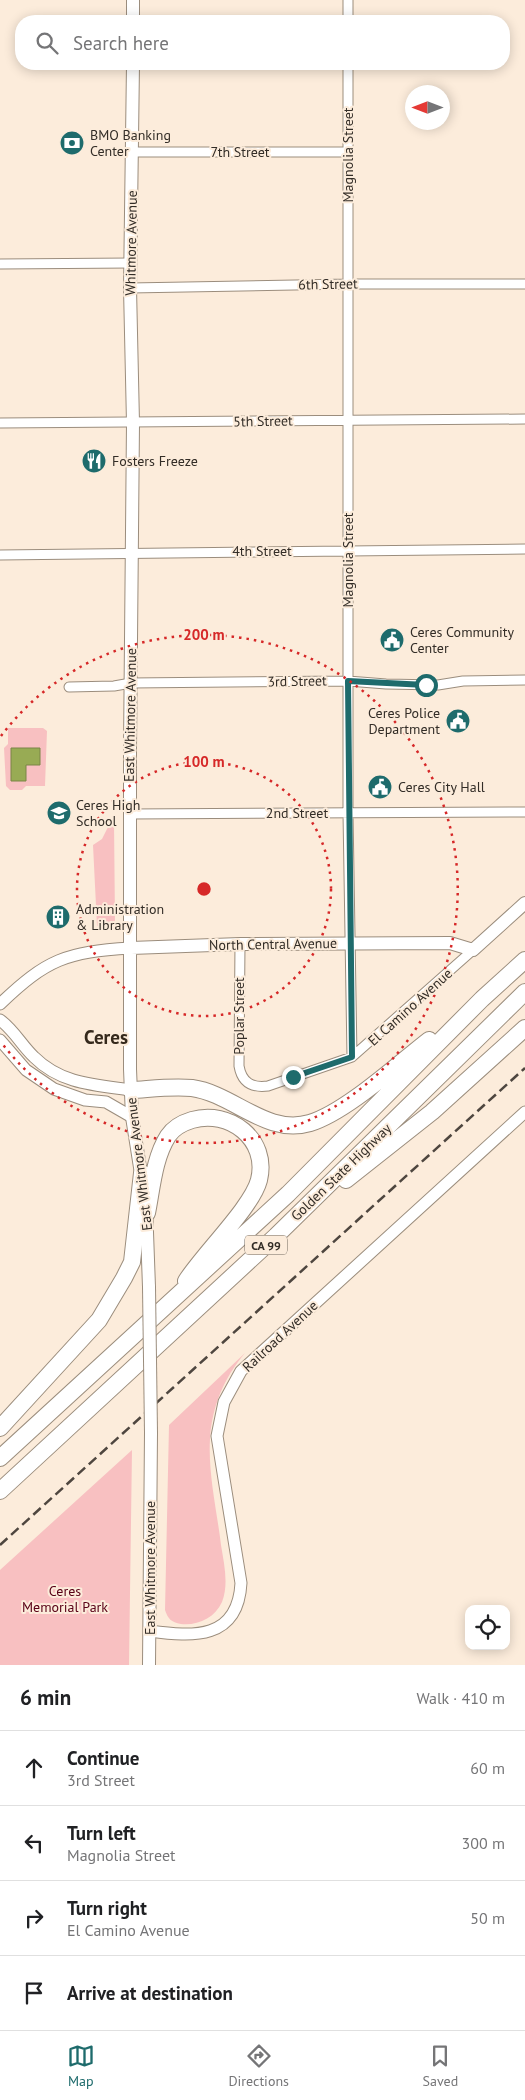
<!DOCTYPE html>
<html lang="en">
<head>
<meta charset="utf-8">
<style>
	:root { --surface:#fff; --page:#f2f2f2; --text:#202124; --muted:#757577; --line:#e0e0e0; --accent:#1e6b6c }
	body { margin:0; font-family:"PT Sans",sans-serif; background:var(--page); color:var(--text) }
	.controls { position:absolute; right:15px; bottom:15px; display:grid; overflow:hidden; border-radius:10px; box-shadow:0 2px 12px #0003 }
	.controls button { width:45px; height:45px; display:grid; place-items:center; padding:0; border:0; border-bottom:1px solid var(--line); background:var(--surface); color:var(--text); font:25px sans-serif }
	.compass { position:absolute; left:405px; top:85px; width:45px; height:45px; border-radius:50%; background:var(--surface); box-shadow:0 2px 12px #0003; rotate:270deg }
	.stop { position:absolute; width:15px; height:15px; margin:-11px; border:4px solid #1e6b6c; border-radius:50%; background:#fff }
	.stop.end { background:#1e6b6c; border-color:#fff; box-shadow:0 1px 5px #0008 }
	.list { margin:0; padding:0; list-style:none }
	h2 { display:flex; justify-content:space-between; align-items:center; height:65px; margin:0; padding:0 20px; font-size:21px }
	h2 small { font-size:16px; font-weight:400; color:var(--muted) }
	.list li { display:grid; grid-template-columns:32px 1fr auto; gap:15px; align-items:center; box-sizing:border-box; height:75px; padding:0 20px; border-top:1px solid var(--line) }
	.list b { display:block; font-size:19px; white-space:nowrap }
	.list p { margin:0; font-size:16px; white-space:nowrap; color:var(--muted) }
	.list em { font-size:16px; font-style:normal; color:var(--muted) }
	.icon { flex:none; width:28px; height:28px; fill:none; stroke:currentColor; stroke-width:2; stroke-linecap:round; stroke-linejoin:round }
	.map { position:relative; flex:none; width:525px; height:1665px; overflow:hidden }
	.search { position:absolute; background:var(--surface); box-shadow:0 2px 12px #0003; left:15px; right:15px; top:15px; height:55px; display:flex; align-items:center; gap:12px; box-sizing:border-box; padding:0 18px; border-radius:20px; color:var(--muted); font-size:19px }
	.sheet { height:365px; background:var(--surface) }
	nav { display:flex; justify-content:space-around; align-items:center; box-sizing:border-box; height:70px; border-top:1px solid var(--line); background:var(--surface); font-size:14px; color:var(--muted) }
	nav a { display:grid; justify-items:center; gap:2px }
	nav .on { color:var(--accent) }
	.map>svg:first-child { display:block }
	.green { fill:#f8c0c1 }
	.water { fill:#98ab54; stroke:#7a8546 }
	.lines { fill:none; stroke-linecap:round; stroke-linejoin:round }
	.minor-casing { stroke:#9b8d7d; stroke-width:11 }
	.tertiary-casing { stroke:#9b8d7d; stroke-width:13 }
	.secondary-casing { stroke:#9b8d7d; stroke-width:14 }
	.motorway-casing { stroke:#9b8d7d; stroke-width:18 }
	.minor { stroke:#fff; stroke-width:9 }
	.tertiary { stroke:#fff; stroke-width:11 }
	.secondary { stroke:#fff; stroke-width:12 }
	.motorway { stroke:#fff; stroke-width:16 }
	.rail { stroke:#4e463f; stroke-width:2.5; stroke-dasharray:10 5; stroke-linecap:butt }
	.secondary-bridge-casing { stroke:#9b8d7d; stroke-width:14; stroke-linecap:butt }
	.secondary-bridge { stroke:#fff; stroke-width:12 }
	.route { stroke:#1e6b6c; stroke-width:6 }
	.ring { fill:none; stroke:#d62828; stroke-width:2.5; stroke-dasharray:2.5 5 }
	.labels { text-anchor:middle; dominant-baseline:central; stroke-width:4; stroke-linejoin:round; paint-order:stroke }
	.shield { fill:#fcecdb; stroke:#6f665d; stroke-width:1 }
	.shield-label { font-size:12px; font-weight:bold; fill:#332d27 }
	.poi-label { font-size:14px; fill:#332d27; stroke:#fcecdb; text-anchor:start }
	.street-label { font-size:14px; fill:#332d27; stroke:#fcecdb }
	.park-label { font-size:14px; fill:#580116; stroke:#fcecdb }
	.district-label { font-size:19px; font-weight:bold; fill:#35291c; stroke:#fcecdb }
	.centre { fill:#d62828; stroke:#fcecdb; stroke-width:2.5 }
	.ring-label { font-size:15px; text-anchor:middle; font-weight:bold; fill:#d62828; stroke:#fcecdb; stroke-width:4; stroke-linejoin:round; paint-order:stroke }
</style>
</head>
<body>
<div class="map">
<svg width="525" height="1665" viewBox="0 0 525 1665">
	<rect width="100%" height="100%" fill="#fcecdb"/>
	<path class="green" d="M8 728H43L47 731 45 786H26L22 790H10L6 786 4 748 8 744Z
		M111 821H114L115 923 108 928 97 926 93 845 102 839Z
		M245 1353C224 1378 212 1406 210 1439 208 1474 217 1511 221 1545 224 1564 229 1584 222 1602 215 1618 197 1626 181 1624 171 1622 168 1619 165 1610L169 1425Z
		M132 1450 129 1665H0V1570Z"/>
	<path class="water" d="M11 748H40V765H26V781H11Z"/>
	<g class="lines">
		<defs>
			<path id="minor" d="M348 0V21
				M348 64V813L352 1057
				M132 152H348
				M0 264 131 263
				M130 288 349 284H525
				M0 423 525 419
				M0 555 525 549
				M69 687 114 686 131 683 348 681 386 684 438 685 463 681 525 680
				M130 814 525 812
				M240 944 239 1066C242 1083 252 1088 268 1086L352 1057 473 950"/>
			<path id="tertiary" d="M0 1004C47 959 66 952 131 948
				M0 1020C14 1030 22 1046 34 1057 61 1084 95 1085 131 1090
				M0 1040 26 1070 54 1089 85 1100 106 1102 132 1117
				M150 1631C193 1637 238 1640 241 1583L217 1436 224 1402 241 1371 525 1112"/>
			<path id="secondary" d="M133 21V0
				M133 64 130 288 133 423 130 748V1069L132 1117 142 1180
				M131 948 240 944 450 943 473 950 525 903
				M146 1205 149 1287
				M149 1665 151 1433"/>
			<path id="motorway" d="M131 1090C150 1089 172 1086 192 1088 234 1094 266 1136 310 1123 346 1112 398 1064 429 1040
				M346 1180 432 1112 525 1028
				M147 1213C152 1188 154 1158 168 1136 174 1127 182 1123 192 1120 229 1109 269 1139 259 1180 252 1207 204 1253 186 1281
				M0 1428 99 1320 124 1278 132 1262 142 1173
				M0 1458 288 1194 482 999 525 960
				M0 1491 276 1236 525 992"/>
		</defs>
		<use href="#minor" class="minor-casing"/>
		<use href="#tertiary" class="tertiary-casing"/>
		<use href="#secondary" class="secondary-casing"/>
		<use href="#motorway" class="motorway-casing"/>
		<use href="#minor" class="minor"/>
		<use href="#tertiary" class="tertiary"/>
		<use href="#secondary" class="secondary"/>
		<use href="#motorway" class="motorway"/>
		<path class="rail" d="M0 1545 525 1068"/>
		<defs>
			<path id="secondary-bridge" d="M149 1287 151 1433"/>
		</defs>
		<use href="#secondary-bridge" class="secondary-bridge-casing"/>
		<use href="#secondary-bridge" class="secondary-bridge"/>
	</g>
	<g class="lines">
		<path class="route" d="M293 1077 352 1057 348 681 426 685"/>
	</g>
	<g class="ring">
		<circle cx="204" cy="889" r="127"/>
		<path d="M1 736A254 254 0 1 1 1 1042"/>
	</g>
	<defs>
		<symbol id="bank-disc" viewBox="-11 -11 22 22"><circle r="9.5" fill="#1e6b6c" stroke="#fcecdb"/><path d="M-6-4H6V4H-6ZM0-2.3a2.3 2.3 0 1 0 0 4.6a2.3 2.3 0 1 0 0-4.6Z" fill="#fff"/></symbol>
		<symbol id="restaurant-disc" viewBox="-11 -11 22 22"><circle r="9.5" fill="#1e6b6c" stroke="#fcecdb"/><path d="M-5-6h1v4h1v-4h1v4h1v-4h1v5L-1.5 .5V6h-2V.5L-5-1ZM5-6V6H3V1.5H1.5Q1.5-4 5-6Z" fill="#fff"/></symbol>
		<symbol id="civic-disc" viewBox="-11 -11 22 22"><circle r="9.5" fill="#1e6b6c" stroke="#fcecdb"/><path d="M-.6-6.5H3V-4.5H.6V-3L4-1V1h2V6H-6V1h2V-1L-.6-3ZM-1.2 2.5V6h2.4V2.5Z" fill="#fff"/></symbol>
		<symbol id="school-disc" viewBox="-11 -11 22 22"><circle r="9.5" fill="#1e6b6c" stroke="#fcecdb"/><path d="M0-5L7-2L0 1L-7-2ZM-4 1L0 2.5L4 1V4Q0 6-4 4Z" fill="#fff"/></symbol>
		<symbol id="building-disc" viewBox="-11 -11 22 22"><circle r="9.5" fill="#1e6b6c" stroke="#fcecdb"/><path d="M-4-6H4V6H1V3H-1V6H-4ZM-2.5-4.3h1.7v1.8h-1.7ZM.8-4.3h1.7v1.8H.8ZM-2.5-1h1.7V.8h-1.7ZM.8-1h1.7V.8H.8Z" fill="#fff"/></symbol>
	</defs>
	<g fill-rule="evenodd">
		<use href="#bank-disc" x="58" y="129" width="28" height="28"/>
		<use href="#restaurant-disc" x="80" y="447" width="28" height="28"/>
		<use href="#civic-disc" x="378" y="626" width="28" height="28"/>
		<use href="#civic-disc" x="444" y="707" width="28" height="28"/>
		<use href="#civic-disc" x="366" y="773" width="28" height="28"/>
		<use href="#school-disc" x="45" y="799" width="28" height="28"/>
		<use href="#building-disc" x="44" y="903" width="28" height="28"/>
	</g>
	<g class="labels">
		<rect class="shield" x="245" y="1235.5" width="42" height="19" rx="4"/>
		<g class="shield-label">
			<text x="266" y="1245">CA 99</text>
		</g>
		<g class="poi-label">
			<text x="90" y="135">BMO Banking<tspan x="90" dy="16">Center</tspan></text>
			<text x="112" y="461">Fosters Freeze</text>
			<text x="410" y="632">Ceres Community<tspan x="410" dy="16">Center</tspan></text>
			<text x="440" y="713" text-anchor="end">Ceres Police<tspan x="440" dy="16">Department</tspan></text>
			<text x="398" y="787">Ceres City Hall</text>
			<text x="76" y="805">Ceres High<tspan x="76" dy="16">School</tspan></text>
			<text x="76" y="909">Administration<tspan x="76" dy="16">&amp; Library</tspan></text>
		</g>
		<g class="street-label">
			<text x="240" y="152">7th Street</text>
			<text transform="translate(348 155) rotate(-90)">Magnolia Street</text>
			<text transform="translate(131 243) rotate(-89)">Whitmore Avenue</text>
			<text transform="translate(328 284) rotate(-1)">6th Street</text>
			<text transform="translate(263 421) rotate(-1)">5th Street</text>
			<text x="262" y="551">4th Street</text>
			<text transform="translate(348 560) rotate(-90)">Magnolia Street</text>
			<text transform="translate(297 681) rotate(-1)">3rd Street</text>
			<text transform="translate(130 715) rotate(-89)">East Whitmore Avenue</text>
			<text x="297" y="813">2nd Street</text>
			<text transform="translate(273 944) rotate(-1)">North Central Avenue</text>
			<text transform="translate(410 1007) rotate(-42)">El Camino Avenue</text>
			<text transform="translate(239 1016) rotate(-90)">Poplar Street</text>
			<text transform="translate(139 1164) rotate(-97)">East Whitmore Avenue</text>
			<text transform="translate(341 1172) rotate(-44)">Golden State Highway</text>
			<text transform="translate(280 1336) rotate(-43)">Railroad Avenue</text>
			<text transform="translate(150 1568) rotate(-90)">East Whitmore Avenue</text>
		</g>
		<g class="park-label">
			<text x="65" y="1591">Ceres<tspan x="65" dy="16">Memorial Park</tspan></text>
		</g>
		<g class="district-label">
			<text x="106" y="1037">Ceres</text>
		</g>
	</g>
	<circle cx="204" cy="889" r="8" class="centre"/>
	<g class="ring-label">
		<text x="204" y="640">200 m</text>
		<text x="204" y="767">100 m</text>
	</g>
</svg>
<div class="controls">
<button><svg class="icon" aria-label="locate" viewBox="0 0 24 24"><circle cx="12" cy="12" r="6"/><path d="M12 2v4M12 18v4M2 12h4M18 12h4"/></svg></button>
</div>
<svg class="compass" viewBox="-18 -18 36 36"><path d="M0-13l5 13h-10z" fill="#e53935"/><path d="M0 13l5-13h-10z" fill="#757577"/></svg>
<div class="stop" style="left:426px;top:685px"></div>
<div class="stop end" style="left:293px;top:1077px"></div>
<div class="search"><svg class="icon" aria-label="search" viewBox="0 0 24 24"><circle cx="10" cy="10" r="6"/><path d="M15 15l6 6"/></svg>Search here</div>
</div>
<section class="sheet">
<h2>6 min<small>Walk · 410 m</small></h2>
<ul class="list">
<li><svg class="icon" aria-label="ahead" viewBox="0 0 24 24"><path d="M12 20V5M6 11l6-6 6 6"/></svg><div><b>Continue</b><p>3rd Street</p></div><em>60 m</em></li>
<li><svg class="icon" aria-label="left" viewBox="0 0 24 24"><path d="M17 20v-9H6M10 6l-5 5 5 5"/></svg><div><b>Turn left</b><p>Magnolia Street</p></div><em>300 m</em></li>
<li><svg class="icon" aria-label="right" viewBox="0 0 24 24"><path d="M7 20v-9h11M14 6l5 5-5 5"/></svg><div><b>Turn right</b><p>El Camino Avenue</p></div><em>50 m</em></li>
<li><svg class="icon" aria-label="arrive" viewBox="0 0 24 24"><path d="M6 21V4h12l-3 4 3 4H6"/></svg><div><b>Arrive at destination</b></div></li>
</ul>
</section>
<nav>
<a class="on"><svg class="icon" aria-label="map" viewBox="0 0 24 24"><path d="M3 6l6-2 6 2 6-2v14l-6 2-6-2-6 2zM9 4v14M15 6v14"/></svg>Map</a>
<a><svg class="icon" aria-label="directions" viewBox="0 0 24 24"><path d="M12 3l9 9-9 9-9-9zM9 14v-3h6M13 9l2 2-2 2"/></svg>Directions</a>
<a><svg class="icon" aria-label="saved" viewBox="0 0 24 24"><path d="M7 4h10v16l-5-4-5 4z"/></svg>Saved</a>
</nav>
</body>
</html>
